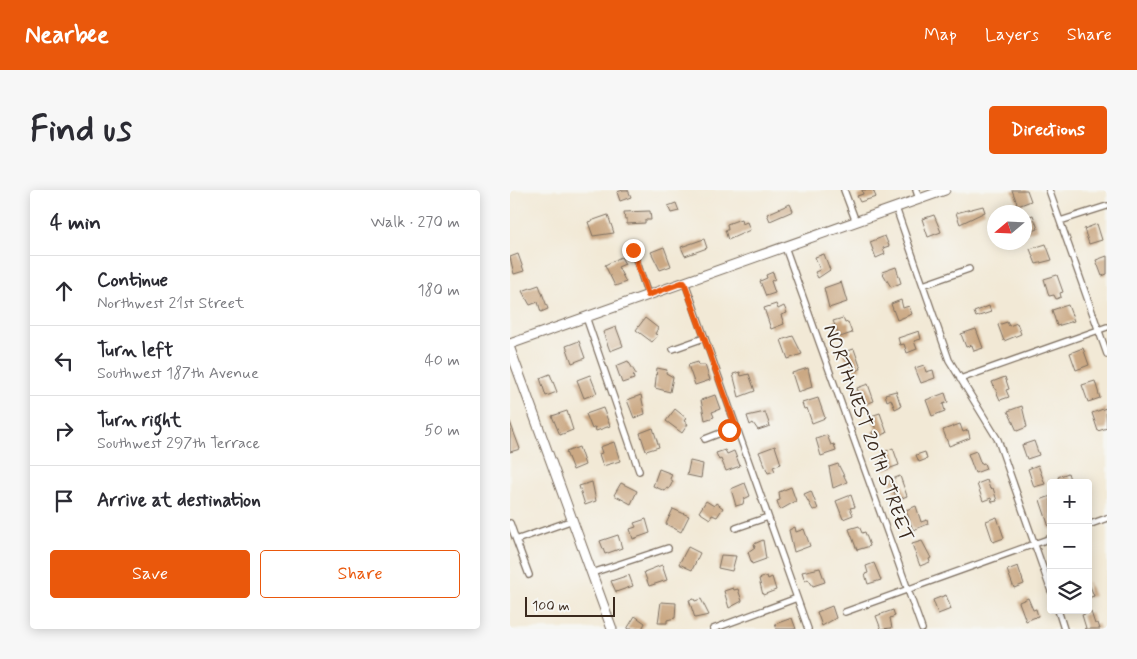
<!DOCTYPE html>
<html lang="en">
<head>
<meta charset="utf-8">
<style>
	:root { --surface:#fff; --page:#f7f7f7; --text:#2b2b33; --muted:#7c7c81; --line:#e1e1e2; --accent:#ea580c }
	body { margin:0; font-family:Mynerve,sans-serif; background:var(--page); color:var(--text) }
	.controls { position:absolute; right:15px; bottom:15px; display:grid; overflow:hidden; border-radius:5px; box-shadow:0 2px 12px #0003 }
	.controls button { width:45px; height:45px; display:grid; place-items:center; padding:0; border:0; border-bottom:1px solid var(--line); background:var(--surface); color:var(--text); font:25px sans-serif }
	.compass { position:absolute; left:477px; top:15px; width:45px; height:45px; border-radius:50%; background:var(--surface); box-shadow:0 2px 12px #0003; rotate:251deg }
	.scale { position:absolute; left:15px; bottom:12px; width:90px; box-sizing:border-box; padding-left:5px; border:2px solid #3b2a1e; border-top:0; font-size:14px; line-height:18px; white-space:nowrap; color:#3b2a1e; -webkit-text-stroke:4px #f6f6f2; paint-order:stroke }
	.stop { position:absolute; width:15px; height:15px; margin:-11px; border:4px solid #ea580c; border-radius:50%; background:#fff }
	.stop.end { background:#ea580c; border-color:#fff; box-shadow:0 1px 5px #0008 }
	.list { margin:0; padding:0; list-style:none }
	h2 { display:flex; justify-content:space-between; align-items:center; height:65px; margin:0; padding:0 20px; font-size:21px }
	h2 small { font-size:16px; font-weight:400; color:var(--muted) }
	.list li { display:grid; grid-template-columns:32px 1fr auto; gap:15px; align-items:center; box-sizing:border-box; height:70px; padding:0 20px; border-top:1px solid var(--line) }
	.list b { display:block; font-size:19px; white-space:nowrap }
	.list p { margin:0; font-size:16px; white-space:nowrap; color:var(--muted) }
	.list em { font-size:16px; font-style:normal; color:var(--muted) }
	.actions { display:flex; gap:10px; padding:15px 20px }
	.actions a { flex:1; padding:11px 0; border:1px solid var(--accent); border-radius:5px; text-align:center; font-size:18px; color:var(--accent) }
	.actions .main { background:var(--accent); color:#fff }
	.icon { flex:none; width:28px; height:28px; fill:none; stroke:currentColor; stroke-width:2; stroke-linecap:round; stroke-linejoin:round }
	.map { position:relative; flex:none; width:597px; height:439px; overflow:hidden; border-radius:5px }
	header { display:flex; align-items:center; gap:30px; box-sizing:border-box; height:70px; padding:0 25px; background:var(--accent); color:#fff }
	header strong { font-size:24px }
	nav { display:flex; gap:28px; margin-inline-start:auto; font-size:18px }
	.intro { display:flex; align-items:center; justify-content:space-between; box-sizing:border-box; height:120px; padding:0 30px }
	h1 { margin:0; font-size:35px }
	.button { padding:12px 22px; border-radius:5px; background:var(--accent); color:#fff; font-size:18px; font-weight:700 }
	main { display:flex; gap:30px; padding:0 30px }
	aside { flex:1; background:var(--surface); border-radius:5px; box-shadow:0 2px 12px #0003 }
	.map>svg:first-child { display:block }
	.building { fill:#cba883 }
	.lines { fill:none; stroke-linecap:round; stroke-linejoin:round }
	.street-casing { stroke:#7b6d5e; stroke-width:8 }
	.secondary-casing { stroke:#7b6d5e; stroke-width:11 }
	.street { stroke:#fff; stroke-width:5.5 }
	.secondary { stroke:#fff; stroke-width:9 }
	.route { stroke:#ea580c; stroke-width:6 }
	.labels { text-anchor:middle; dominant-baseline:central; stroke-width:4; stroke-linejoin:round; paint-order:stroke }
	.street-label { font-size:19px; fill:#3b2a1e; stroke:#f6f6f2 }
</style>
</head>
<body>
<header>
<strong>Nearbee</strong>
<nav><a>Map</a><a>Layers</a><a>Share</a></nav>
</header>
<div class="intro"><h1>Find us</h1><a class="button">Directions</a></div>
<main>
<aside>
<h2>4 min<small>Walk · 270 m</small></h2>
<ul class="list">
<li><svg class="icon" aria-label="ahead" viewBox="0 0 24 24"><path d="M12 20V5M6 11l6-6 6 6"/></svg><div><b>Continue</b><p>Northwest 21st Street</p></div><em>180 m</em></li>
<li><svg class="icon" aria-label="left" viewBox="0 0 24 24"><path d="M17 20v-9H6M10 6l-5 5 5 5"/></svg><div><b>Turn left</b><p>Southwest 187th Avenue</p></div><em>40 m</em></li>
<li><svg class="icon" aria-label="right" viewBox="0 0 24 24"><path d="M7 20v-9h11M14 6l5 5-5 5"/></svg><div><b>Turn right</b><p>Southwest 297th Terrace</p></div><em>50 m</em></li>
<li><svg class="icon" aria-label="arrive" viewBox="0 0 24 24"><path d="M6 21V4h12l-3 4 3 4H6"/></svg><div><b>Arrive at destination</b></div></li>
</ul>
<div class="actions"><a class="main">Save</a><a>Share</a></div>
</aside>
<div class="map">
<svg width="597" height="439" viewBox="0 0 597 439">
	<rect width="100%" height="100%" fill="#f6f6f2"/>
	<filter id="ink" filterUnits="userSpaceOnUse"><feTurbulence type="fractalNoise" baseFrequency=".02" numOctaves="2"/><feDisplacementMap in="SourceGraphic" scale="10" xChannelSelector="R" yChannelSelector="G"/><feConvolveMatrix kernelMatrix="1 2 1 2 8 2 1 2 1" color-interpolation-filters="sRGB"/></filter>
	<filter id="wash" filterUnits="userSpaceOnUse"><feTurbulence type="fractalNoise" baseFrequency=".0096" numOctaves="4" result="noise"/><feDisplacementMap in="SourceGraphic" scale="20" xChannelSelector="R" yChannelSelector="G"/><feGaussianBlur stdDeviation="1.12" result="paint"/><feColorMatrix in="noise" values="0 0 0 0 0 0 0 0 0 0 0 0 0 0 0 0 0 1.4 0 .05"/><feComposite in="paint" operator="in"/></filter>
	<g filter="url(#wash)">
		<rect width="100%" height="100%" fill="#f2e9d6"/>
		<g id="blocks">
			<path class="building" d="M113 0H118L121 7 110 11 107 2Z
				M352 0H363L366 7 350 12 347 6 353 4Z
				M502 0H517L521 11 508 16Z
				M166 13 169 21 161 23 158 16Z
				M280 14 283 21 260 31 257 24Z
				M473 16 475 22 450 34 446 23Z
				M140 21 141 30H135V33L117 34V29H115L114 22Z
				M98 25 104 43 83 46 78 32Z
				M424 25 431 42 418 47 412 29Z
				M523 25 528 39 518 43 514 28Z
				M231 29 232 34 237 32 240 40 218 50 215 40H218L217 34Z
				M587 34 592 50 579 54 574 39Z
				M375 46 379 56 373 58 375 64 366 68 360 52Z
				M194 49 197 58 175 66 171 57Z
				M536 54 542 70 526 74 520 59Z
				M154 57 161 76 150 80 141 62Z
				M8 64 14 81 4 84 0 67Z
				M314 64 320 80 308 88 305 82 310 80 305 67Z
				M597 66V84L592 86 586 70Z
				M111 67 115 74 108 77 116 92 105 96 95 75Z
				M386 77 391 93 381 97 372 82Z
				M263 82 265 89 261 91 265 103 256 106 250 91 257 88 256 85Z
				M547 85 553 102 550 103 551 107 546 109 544 105 539 106 534 89Z
				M331 92 337 112 319 118 314 98Z
				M29 95 38 119 31 122 28 112 20 115 12 101Z
				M391 110 393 118 399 116 402 124 387 130 381 114Z
				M266 114 268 119 274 116 277 123 271 125 274 134 261 139 254 118Z
				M558 115 564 131 547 136 542 120Z
				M479 116 481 122 466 127 464 122Z
				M135 128 148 138 145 144 148 145 142 152 126 140Z
				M333 128 335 133 338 132 342 143 330 147 323 131Z
				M497 132 499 136 507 133 511 144 494 151 488 135Z
				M106 137 113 156 100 161 93 142Z
				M466 139 473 158 464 161 462 155 456 157 451 144Z
				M409 141 411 149 404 151 407 159 397 163 394 154 390 155 388 148Z
				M283 146 292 164 278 169 271 150Z
				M69 151 75 168 62 173 56 156Z
				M573 158 579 175 566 180 560 163Z
				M344 159 351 179 344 181 340 169 336 170 333 162Z
				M118 171 126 184 123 185 124 189 112 193 106 176Z
				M188 172 189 175H195L200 190 185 195 178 175Z
				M414 175 416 182 423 180 425 188 411 193 405 178Z
				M147 178 157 180 156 183 163 187 160 202 145 198Z
				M298 178 302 197 288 202 282 183Z
				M230 182 231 186 239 184 245 201 229 207 223 184Z
				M40 184 47 202 36 206 30 188Z
				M80 185 87 203 74 208 67 190Z
				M495 187 499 199 496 200 499 207 490 210 482 192Z
				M585 191 590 208 578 212 572 195Z
				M358 194 364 211 353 215 347 198Z
				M386 201 391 216 385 219 381 209 377 211 375 204Z
				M435 203 438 212 433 214 435 221 422 226 416 210Z
				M131 205 135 224 124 228 117 210Z
				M205 205 210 219 202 222 204 227 195 230 191 210Z
				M308 208 315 228 302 233 297 218 294 219 292 213Z
				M512 216 517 237 507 241 498 221Z
				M93 218 100 236 86 241 85 237 82 239 76 224Z
				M596 218 597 238 588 241 582 223Z
				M165 219 176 228 174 231 178 234 172 243 156 231Z
				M57 221 63 240 50 245 42 226Z
				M255 222 260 236 248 240 243 233 240 235 237 226Z
				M370 223 377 243 364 248 362 242 366 240 361 226Z
				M0 232 10 259 0 262Z
				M450 234 453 242 458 240 460 248 439 256 433 240Z
				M143 238 149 257 136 261 130 243Z
				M317 245 321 255 324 254 326 261 311 266 306 249Z
				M524 251 529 265 517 269 512 255Z
				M104 252 110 271 93 276 89 264 92 263 90 257Z
				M265 256 271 274 263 277 265 281 258 283 249 262Z
				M69 257 75 275 63 280 56 262Z
				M383 258 389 275 375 280 372 263Z
				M215 260 217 264 224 261 230 276 216 281 211 269 209 270 206 263Z
				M466 261 471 274 474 273 476 279 465 283 458 264Z
				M415 262 417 269 409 272 406 265Z
				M180 271 193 274 191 288 177 285Z
				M328 274 337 292 323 298 319 277Z
				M528 275 535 294 524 297 518 279Z
				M149 279 162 284 160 289 163 291 159 299 157 298 155 301 143 296Z
				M558 283 561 293H550L548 287Z
				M390 286 397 306 387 310 380 290Z
				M477 290 480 299 483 298 487 311 482 312 481 308 473 311 467 294Z
				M82 292 86 311 75 315 69 296Z
				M111 293 127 301 121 314 104 305Z
				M235 293 240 306 234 309 233 314 226 316 221 299Z
				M281 297 286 311 270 320 267 311 270 310 269 302Z
				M301 301 308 319 303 320 294 304Z
				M341 305 345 317 340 318 343 325 333 329 326 311Z
				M541 306V339L540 340 530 310Z
				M196 311 204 316 206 313 213 318 207 327 202 325 200 329 189 322Z
				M406 316 411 332 417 330 418 334 403 340 396 320Z
				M163 319 179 326 171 342 156 334Z
				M487 327 494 348 483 352 476 331Z
				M136 329 140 343 123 349 120 339 126 337 124 333Z
				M349 336 352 343 355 342 360 356 347 360 339 339Z
				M285 337 286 342 294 339 300 356 284 362 279 340Z
				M108 345 112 358 95 364 90 351Z
				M253 350 256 369 242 374 238 362 245 357 244 354Z
				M412 351 421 368 419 369 420 372 410 376 402 354Z
				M178 357 190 363 182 380 169 374Z
				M211 365 226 366 222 381 208 378Z
				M364 373 371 390 358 394 355 384 358 383 356 376Z
				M152 375 157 390 139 396 134 382Z
				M508 376 514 394 504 398 497 380Z
				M310 378 315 392 303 396 298 389 295 391 292 382Z
				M119 385 123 396 106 402 101 391Z
				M257 386 258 389 262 387 266 400 253 405 249 389Z
				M578 391 584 406 578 408Z
				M223 398 224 400 228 399 232 411 219 418 214 401Z
				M436 405 441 419 428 424 423 410Z
				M518 408 523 420 526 419 528 426 516 431 509 412Z
				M184 409 185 411 191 409 199 425 185 428 179 410Z
				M151 412 166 413 165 428 157 430V433H148Z
				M322 416 326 428 312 436 307 422Z
				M383 420 385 426 380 428 382 438 371 439 366 426Z
				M581 422 585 434 588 433 590 439H574L576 438 572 425Z
				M125 426 135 433 132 439H117Z
				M282 428 286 439H267L265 434Z"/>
		</g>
	</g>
	<g filter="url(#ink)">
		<use href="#blocks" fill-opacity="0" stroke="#7b6d5e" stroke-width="1"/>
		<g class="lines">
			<defs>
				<path id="street" d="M334 0 346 32
					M406 0 409 9
					M539 0 597 164
					M386 18 439 170 488 250 541 401
					M550 31 597 16
					M275 57 412 439
					M123 60 138 105
					M175 92 298 439
					M413 95 459 79
					M76 127 129 281
					M163 159 194 148
					M450 189 597 137
					M195 249 226 237
					M0 333 6 350 63 330
					M578 335 597 328
					M226 338 258 327
					M6 350 19 385
					M82 383 158 358
					M548 420 554 439
					M335 422 541 348
					M203 439 287 408"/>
				<path id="secondary" d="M0 154 435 0
					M0 159 102 439"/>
			</defs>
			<use href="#street" class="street-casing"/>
			<use href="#secondary" class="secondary-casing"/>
			<use href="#street" class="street"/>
			<use href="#secondary" class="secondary"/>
		</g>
	</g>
	<g class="lines" filter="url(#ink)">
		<path class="route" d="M123 60 138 105 174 92 226 237 219 240"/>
	</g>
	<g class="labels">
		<g class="street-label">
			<text transform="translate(358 243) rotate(70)">NORTHWEST 20TH STREET</text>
		</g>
	</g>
</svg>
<div class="controls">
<button>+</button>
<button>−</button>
<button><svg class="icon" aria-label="layers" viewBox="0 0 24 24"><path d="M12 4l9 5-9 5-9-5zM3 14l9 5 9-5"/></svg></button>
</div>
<svg class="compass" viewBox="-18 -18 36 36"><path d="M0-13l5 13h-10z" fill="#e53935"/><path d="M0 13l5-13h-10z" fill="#7c7c81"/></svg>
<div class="scale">100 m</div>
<div class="stop" style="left:219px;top:240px"></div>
<div class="stop end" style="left:123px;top:60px"></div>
</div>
</main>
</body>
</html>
